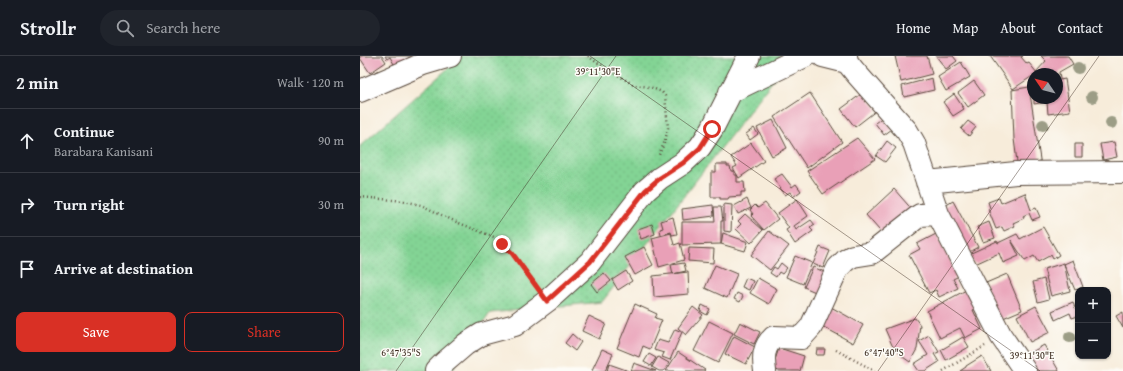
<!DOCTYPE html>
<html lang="en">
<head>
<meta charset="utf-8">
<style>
	:root { --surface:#171b24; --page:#20242c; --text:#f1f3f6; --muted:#9ea1a6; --line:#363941; --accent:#d93025 }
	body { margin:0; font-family:"Gentium Book Plus",serif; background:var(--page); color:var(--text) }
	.controls { position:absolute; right:12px; bottom:12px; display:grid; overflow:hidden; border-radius:8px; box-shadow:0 1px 3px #0004 }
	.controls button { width:36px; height:36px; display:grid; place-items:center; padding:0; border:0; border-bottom:1px solid var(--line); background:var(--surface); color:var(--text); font:20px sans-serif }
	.compass { position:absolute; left:667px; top:12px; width:36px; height:36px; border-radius:50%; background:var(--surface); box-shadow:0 1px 3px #0004; rotate:305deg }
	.stop { position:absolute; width:12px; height:12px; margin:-9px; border:3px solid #d93025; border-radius:50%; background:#fff }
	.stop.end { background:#d93025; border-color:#fff; box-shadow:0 1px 4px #0008 }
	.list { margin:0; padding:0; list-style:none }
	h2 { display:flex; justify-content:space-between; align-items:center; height:52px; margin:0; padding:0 16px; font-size:17px }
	h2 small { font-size:13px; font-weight:400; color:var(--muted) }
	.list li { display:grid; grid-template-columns:26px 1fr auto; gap:12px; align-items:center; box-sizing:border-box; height:64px; padding:0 16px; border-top:1px solid var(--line) }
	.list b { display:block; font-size:15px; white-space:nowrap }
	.list p { margin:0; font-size:13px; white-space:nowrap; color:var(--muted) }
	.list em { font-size:13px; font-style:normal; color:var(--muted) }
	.actions { display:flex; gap:8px; padding:12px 16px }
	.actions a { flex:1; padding:9px 0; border:1px solid var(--accent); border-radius:8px; text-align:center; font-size:14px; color:var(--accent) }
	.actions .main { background:var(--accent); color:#fff }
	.icon { flex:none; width:22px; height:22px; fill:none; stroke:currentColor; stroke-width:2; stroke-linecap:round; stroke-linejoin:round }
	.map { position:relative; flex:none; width:763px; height:315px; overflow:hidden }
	header { display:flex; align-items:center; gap:24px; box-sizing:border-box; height:56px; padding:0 20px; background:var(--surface); border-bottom:1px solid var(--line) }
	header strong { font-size:19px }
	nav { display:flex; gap:22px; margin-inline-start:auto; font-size:14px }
	.search { width:280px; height:36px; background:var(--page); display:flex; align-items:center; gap:10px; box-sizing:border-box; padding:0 14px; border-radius:22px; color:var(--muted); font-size:15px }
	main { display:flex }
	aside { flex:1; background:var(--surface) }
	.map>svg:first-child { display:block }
	.grass { fill:url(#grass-dots); stroke:#5f7f59 }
	.building { fill:#e9a0b7 }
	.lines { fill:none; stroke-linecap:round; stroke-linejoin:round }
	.minor-casing { stroke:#57473a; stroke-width:24 }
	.path { stroke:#57473a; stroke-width:2.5; stroke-dasharray:1 3; stroke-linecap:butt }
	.minor { stroke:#fff; stroke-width:22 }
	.tree { fill:#9c9d86 }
	.route { stroke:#d93025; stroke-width:5 }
	.ticks { fill:none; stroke:#3b2a1e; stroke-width:1; stroke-opacity:0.45 }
	.ticks-label { font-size:10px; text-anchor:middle; fill:#3b2a1e; stroke:#fdfcf7; stroke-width:3; stroke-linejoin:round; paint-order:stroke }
</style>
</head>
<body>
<header>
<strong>Strollr</strong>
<div class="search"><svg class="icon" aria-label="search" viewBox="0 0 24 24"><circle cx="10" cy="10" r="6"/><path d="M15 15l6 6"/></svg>Search here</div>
<nav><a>Home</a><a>Map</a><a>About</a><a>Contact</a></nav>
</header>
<main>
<aside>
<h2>2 min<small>Walk · 120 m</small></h2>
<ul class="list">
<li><svg class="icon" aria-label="ahead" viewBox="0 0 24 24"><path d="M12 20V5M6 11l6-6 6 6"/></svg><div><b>Continue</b><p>Barabara Kanisani</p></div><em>90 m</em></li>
<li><svg class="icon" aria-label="right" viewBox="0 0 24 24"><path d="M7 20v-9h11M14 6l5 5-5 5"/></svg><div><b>Turn right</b></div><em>30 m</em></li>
<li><svg class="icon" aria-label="arrive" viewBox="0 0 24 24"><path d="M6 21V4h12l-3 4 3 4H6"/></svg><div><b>Arrive at destination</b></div></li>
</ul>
<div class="actions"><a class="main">Save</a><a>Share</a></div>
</aside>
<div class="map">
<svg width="763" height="315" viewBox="0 0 763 315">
	<defs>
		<pattern id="grass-dots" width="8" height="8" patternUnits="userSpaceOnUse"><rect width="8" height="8" fill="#83d494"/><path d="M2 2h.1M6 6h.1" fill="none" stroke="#72b67f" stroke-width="1.8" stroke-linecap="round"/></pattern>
	</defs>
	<rect width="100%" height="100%" fill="#fdfcf7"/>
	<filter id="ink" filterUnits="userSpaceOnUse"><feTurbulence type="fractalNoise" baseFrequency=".025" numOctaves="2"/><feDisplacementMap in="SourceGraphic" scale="8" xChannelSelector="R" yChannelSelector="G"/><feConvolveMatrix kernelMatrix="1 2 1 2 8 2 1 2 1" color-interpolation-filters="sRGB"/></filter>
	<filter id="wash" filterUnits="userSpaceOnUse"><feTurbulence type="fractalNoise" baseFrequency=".012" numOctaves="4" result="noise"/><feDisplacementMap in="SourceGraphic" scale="16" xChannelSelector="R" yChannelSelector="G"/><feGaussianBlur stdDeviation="0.9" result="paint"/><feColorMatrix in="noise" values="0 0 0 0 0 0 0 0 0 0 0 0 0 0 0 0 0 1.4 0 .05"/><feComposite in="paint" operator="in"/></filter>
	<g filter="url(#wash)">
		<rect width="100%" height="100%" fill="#f7ecda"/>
		<path class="grass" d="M102 0H438L420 15 372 78 242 246 130 257 91 315H0V90Z"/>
		<g id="blocks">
			<path class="building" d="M0 0H22L26 6 10 17 0 2Z
				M25 0H52L35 10 30 1 27 3Z
				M535 0H567L572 18 541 26Z
				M576 0H593L597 5 586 13Z
				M630 0H663L661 1 667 8 669 7 677 17 653 33Z
				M681 0H708L713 8 699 16 700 24 705 23 710 55 688 58 687 46 674 48V42H697V18H680L677 15 686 5Z
				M601 6 610 21 586 35 578 21Z
				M572 22 574 34 544 41 542 30Z
				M614 25 624 39 608 51 598 37Z
				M669 31 681 110 658 113 654 83 652 34Z
				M504 36 517 54 495 71 481 53Z
				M450 37 482 86 447 112 414 61Z
				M594 38 604 53 593 60 583 46Z
				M523 61 532 73 524 79 515 67Z
				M413 64 427 92 412 100 397 72Z
				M608 65 616 71 609 80 601 73Z
				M394 72 398 78 390 84 386 78Z
				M497 82 515 103 463 138 447 115Z
				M527 85 536 92 525 106 516 100Z
				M754 86 757 101 743 104 740 88Z
				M391 87 404 105 379 122 373 112 377 110 371 101Z
				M715 88H722V101H715Z
				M356 108H367V110H370L371 115H374V119H377V126H384L385 136H381V140L369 141 368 143H360V141H351V116H356Z
				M422 118 432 131 436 128 441 135 433 141 430 136 425 139 414 123Z
				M534 133 555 157 526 182 506 159Z
				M665 137 671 154 676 152 680 161 672 164 669 157 663 160 664 162 653 167 655 170 644 175 642 171 636 173 628 153 630 152 628 146 639 142 641 147Z
				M387 143 391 152 378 158 374 150Z
				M437 143 448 160 434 170 436 174 451 164 455 169 450 172 453 175 435 188 426 174 429 172 418 157Z
				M593 145 618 191 609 196 580 153Z
				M405 147 418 163 404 174 391 160 393 158 390 154 395 149 398 152Z
				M364 148 372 149 371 176 364 175Z
				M353 149 354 160 323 164 322 153Z
				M354 151H361L363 165H361V188L322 189V166H355Z
				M385 158 403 174 391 187 376 173 381 168 378 165Z
				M313 161 317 178 312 179 311 176 301 179 300 173 303 172 301 165Z
				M629 166 635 182 623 186 617 171Z
				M292 168 295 178 281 183 278 173Z
				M683 171 699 199 693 203 691 199 678 206 674 200 665 205 651 184 659 200 643 207 639 197 615 208 607 199 637 185 638 187 657 178 660 183Z
				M409 175 429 190 410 214 391 199Z
				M311 177 314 189 320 187 324 204 299 211 292 182Z
				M363 177 388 186 385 195 361 188Z
				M576 178 599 220 593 223 598 232 579 241 576 234 569 237 549 199 560 193 557 188Z
				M284 191 293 209 275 219 265 201Z
				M460 191 470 195 463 212 453 208Z
				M329 192 354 193 353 207 328 205Z
				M435 200 452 207 443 228 426 221Z
				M713 204 723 231 715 234 704 208Z
				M324 207 326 215 313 218 311 209Z
				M421 207 427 212 422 218 419 216 416 221 410 217 414 211 417 213Z
				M704 207 710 235 691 240 684 213Z
				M355 209 377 218 367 242 345 232Z
				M453 211 469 218 460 238 444 231Z
				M266 215 272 225 258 234 252 224Z
				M328 216 329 238 294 241 293 220Z
				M244 217 251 225 237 236 231 228Z
				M647 218 662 254 636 265 626 227Z
				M386 222 393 225 389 234 382 231Z
				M398 222 417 233 409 248 390 237Z
				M684 223 689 243 678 246 673 226Z
				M608 233 618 252 613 254 622 273 605 282 600 272 580 282 567 255Z
				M377 237 383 240 380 246 374 243Z
				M713 246 715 252 718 251V260L712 262 710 257 695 264 692 255Z
				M275 248 297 258 295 262 302 264 290 293 283 290 279 301 257 292Z
				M342 249 350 253 347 259 340 255Z
				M676 250 690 276 670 286 657 260Z
				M333 251 343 259 326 279 318 272Z
				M471 251 503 269 493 287 460 269Z
				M763 256V272L756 260Z
				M229 260 246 268 239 283 222 275Z
				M555 262 560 269 557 293 550 306 543 301 532 289 525 273Z
				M349 265 373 277 358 307 334 295Z
				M380 266 400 276 394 288 374 278Z
				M315 273 322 276 310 304 302 301 304 297 294 294 298 284 308 287Z
				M212 278 221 286 215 295 205 287Z
				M569 279 579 296 574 298 579 306 565 315H559L554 308 568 299 559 285Z
				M374 280 395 291 386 308 365 298Z
				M603 281 609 291 586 304 581 294Z
				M684 289 699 315H674L665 300Z
				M419 292 444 300 440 315H419L412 313Z
				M242 293 253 298 245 315H234L232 314Z
				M457 293H465L464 299H456Z
				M318 296 345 314 344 315H306Z
				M289 298 296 302 291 310 284 306Z
				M622 300 631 315H600L606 311V310Z
				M298 301 309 307 304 315H299L292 311Z
				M274 307 296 315H271Z
				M249 308 269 315H247Z"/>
		</g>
	</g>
	<g filter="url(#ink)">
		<use href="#blocks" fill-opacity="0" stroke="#57473a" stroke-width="1"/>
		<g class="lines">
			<defs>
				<path id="minor" d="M463 0 487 6
					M486 0 487 6 495 16 547 75 554 87 578 158 641 280 665 315
					M0 35 63 8 90 0
					M370 36 445 0
					M567 126 656 117 763 116
					M76 315 85 306 106 288 122 278 155 269 187 245 230 206 285 135 300 122 323 107 340 91 352 73 389 0
					M405 315C403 301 403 291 414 281L441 282 451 271 475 218 478 212 486 204 493 200 512 197 560 159 578 158"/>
			</defs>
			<use href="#minor" class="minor-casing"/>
			<path class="path" d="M228 0 236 6 274 29 290 31 302 36 305 40 308 72 305 85 299 99
				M0 141 44 145 61 149 94 165 134 181 152 197 176 229
				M476 294 515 315
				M583 315 625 290"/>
			<use href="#minor" class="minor"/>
		</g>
		<g class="tree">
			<circle cx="718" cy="12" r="6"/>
			<circle cx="732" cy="41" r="6"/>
			<circle cx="751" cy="67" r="6"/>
			<circle cx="683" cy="69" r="6"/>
			<circle cx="710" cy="281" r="6"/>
		</g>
	</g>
	<g class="lines" filter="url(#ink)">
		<path class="route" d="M142 188 152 197 187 245 230 206 285 135 300 122 323 107 340 92 352 73"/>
	</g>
	<path class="ticks" d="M230 0 680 315M36 315 256 0M518 315 739 0"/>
	<g class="ticks-label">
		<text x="238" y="19">39°11'30"E</text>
		<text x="41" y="300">6°47'35"S</text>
		<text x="524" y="300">6°47'40"S</text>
		<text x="672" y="303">39°11'30"E</text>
	</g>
</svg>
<div class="controls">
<button>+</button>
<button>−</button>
</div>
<svg class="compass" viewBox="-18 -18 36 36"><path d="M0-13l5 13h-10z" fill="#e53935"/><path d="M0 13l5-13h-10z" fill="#9ea1a6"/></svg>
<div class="stop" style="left:352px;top:73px"></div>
<div class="stop end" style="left:142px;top:188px"></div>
</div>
</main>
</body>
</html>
